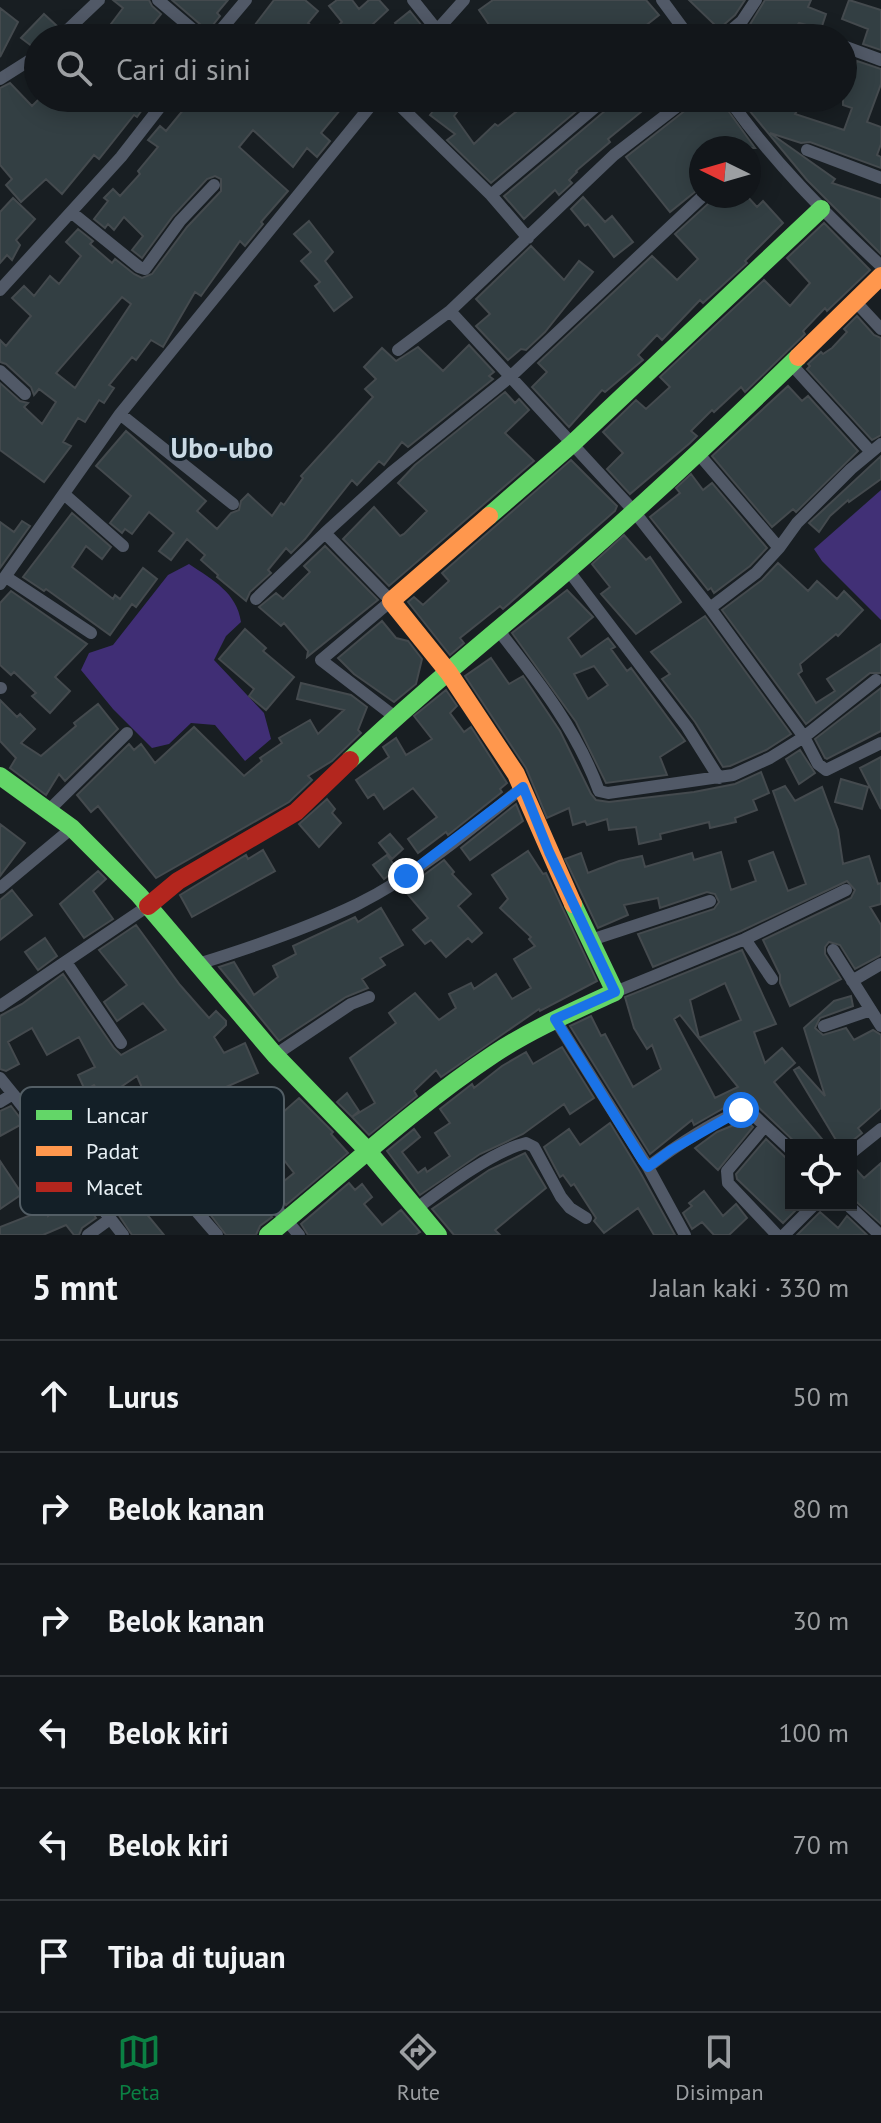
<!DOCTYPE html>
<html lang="id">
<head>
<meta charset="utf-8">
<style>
	:root { --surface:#12161a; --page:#1f2327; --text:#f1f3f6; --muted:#9c9fa2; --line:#313539; --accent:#0b8043 }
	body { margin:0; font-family:"PT Sans",sans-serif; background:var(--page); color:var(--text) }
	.controls { position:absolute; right:24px; bottom:24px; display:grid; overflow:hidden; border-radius:0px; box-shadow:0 4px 20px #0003 }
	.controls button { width:72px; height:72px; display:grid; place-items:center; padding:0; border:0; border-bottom:2px solid var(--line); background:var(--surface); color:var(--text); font:40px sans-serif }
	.compass { position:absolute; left:689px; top:136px; width:72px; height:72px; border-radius:50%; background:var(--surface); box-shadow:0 4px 20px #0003; rotate:275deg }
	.stop { position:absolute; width:24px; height:24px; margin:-18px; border:6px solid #1a73e8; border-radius:50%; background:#fff }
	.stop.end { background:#1a73e8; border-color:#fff; box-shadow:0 2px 8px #0008 }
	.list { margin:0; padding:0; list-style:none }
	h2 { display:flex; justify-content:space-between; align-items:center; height:104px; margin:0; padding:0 32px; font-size:34px }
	h2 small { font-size:26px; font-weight:400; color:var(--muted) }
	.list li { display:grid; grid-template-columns:52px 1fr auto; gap:24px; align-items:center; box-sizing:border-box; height:112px; padding:0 32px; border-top:2px solid var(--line) }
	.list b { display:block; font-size:30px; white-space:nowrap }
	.list em { font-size:26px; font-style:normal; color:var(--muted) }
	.icon { flex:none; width:44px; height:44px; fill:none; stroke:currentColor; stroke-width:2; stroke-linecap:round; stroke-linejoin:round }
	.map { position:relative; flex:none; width:881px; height:1235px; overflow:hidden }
	.search { position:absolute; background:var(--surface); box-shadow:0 4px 20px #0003; left:24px; right:24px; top:24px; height:88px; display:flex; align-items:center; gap:20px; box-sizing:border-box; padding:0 28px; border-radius:44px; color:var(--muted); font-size:30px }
	.sheet { height:776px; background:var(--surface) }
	nav { display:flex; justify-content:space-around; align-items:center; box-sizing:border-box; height:112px; border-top:2px solid var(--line); background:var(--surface); font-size:22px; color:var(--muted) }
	nav a { display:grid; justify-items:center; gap:4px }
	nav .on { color:var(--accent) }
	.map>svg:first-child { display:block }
	.green { fill:#413076 }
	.forest { fill:#402e75 }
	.building { fill:#333f43; stroke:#444a4e; stroke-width:2; fill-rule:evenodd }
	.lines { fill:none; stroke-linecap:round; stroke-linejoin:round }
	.street { stroke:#515967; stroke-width:12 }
	.fast { stroke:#63d668; stroke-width:18 }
	.slow { stroke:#ff974d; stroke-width:18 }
	.jam { stroke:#b3261e; stroke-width:18 }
	.route { stroke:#1a73e8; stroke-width:10 }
	.labels { text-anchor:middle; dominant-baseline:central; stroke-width:6; stroke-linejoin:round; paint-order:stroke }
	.quarter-label { font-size:28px; font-weight:bold; fill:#c9d9e4; stroke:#131f27 }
	.key { fill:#131f27; stroke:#535e65; stroke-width:2 }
	.key-label { font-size:22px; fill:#e9f1f6 }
</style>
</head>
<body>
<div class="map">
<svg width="881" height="1235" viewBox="0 0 881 1235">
	<rect width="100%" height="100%" fill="#181e22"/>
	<path class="green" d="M881 490V620L822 561 814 549Z"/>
	<path class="forest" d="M189 564C213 580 237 593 241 622L226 636 214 660 264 713 271 739 245 761 215 725 191 723 169 744 152 748 113 709 81 670 89 653 113 645 168 575Z"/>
	<path class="building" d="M113 0H149L152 6 161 14 142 38H131L111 24 123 8Z
		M172 0H228L217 13 220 16 208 31Z
		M274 0H305L318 11 308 23 326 37 342 22 329 6 337 0H352L359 9 369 0H379L388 10 358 38H245Z
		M493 0H646L659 15 630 38H498L479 10Z
		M689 0H745L735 15 719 29Z
		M765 0H811L808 7 826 14 821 29 799 23 788 38H736L749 26Z
		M849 0 881 10V50L863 44 868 29 842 19Z
		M0 8 18 22 0 57Z
		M410 11 422 26 419 28 422 31 413 38H406L395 23Z
		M44 14 58 27 50 38H38V46L33 47 21 38Z
		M857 61 881 69V84L867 122 881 127V144L877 155 881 157V168L810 142 801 143 770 133 835 179 832 183 881 199V254L807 180 739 98H805L795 114 844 130 852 108 843 105V66L853 70Z
		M10 83 32 106 40 98H140L147 103 137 117 134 115 99 159 94 155 62 194 46 179 21 202 6 185 12 179 0 165V88Z
		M193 98H350L321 133 330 141 317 157 307 148 293 167 253 130 239 147 288 191 261 222 263 224 245 246 240 241 201 296 195 292 163 347 151 340 136 360 132 357 109 385 114 388 104 403 99 400 85 422 78 418 63 442 71 446 44 482 0 450V383L20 401 28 403 24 407 42 424 56 402 39 389 34 395 31 387 6 364 0 362V340L6 346 31 316 12 298 24 286 34 296 50 276 59 284 81 256 66 242 78 229 93 241 90 244 112 263 115 259 134 274 142 278 152 274 187 227 221 191V179L215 176 207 179 173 216 142 258 132 250 143 236 124 217 114 230 108 224 105 228 94 219 108 201 104 198 113 189 120 196 140 174 138 171 158 147 148 140 160 126 166 131ZM122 297 131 304 75 388 56 373Z
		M443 98H468L454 116 474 144 495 124 498 126 526 104 521 98H592L491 183 447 140 455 134 430 115Z
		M615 98H658L608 139 610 142 576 171 577 172 569 180 572 183 559 195 555 190 524 219 504 196 612 105Z
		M701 98H719L755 148H701V187L670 212 626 157Z
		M712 196H747L757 207 763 201 783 223 745 261 747 263 703 303 700 300 662 340 657 335 638 355 643 360 605 392 602 390 569 427 532 387 547 372 538 363 652 256 677 280 698 259 675 234 709 203Z
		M583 197 605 222 612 216 633 242 614 257 588 224 585 226 571 209Z
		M13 198 35 219 16 240 20 245 12 260 7 255 0 263V212Z
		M309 221 333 252 325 261 352 297 334 311 315 286 320 282 301 261 311 252 294 234Z
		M824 223 870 270 827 311 825 308 803 331 805 334 745 392 741 387 714 412 712 410 691 431 697 436 690 443 630 494 607 469 623 453 603 432 636 400 646 409 670 387 660 377 764 280 790 306 810 283 787 258Z
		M531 246 564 280 579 261 593 272 545 332 526 350 521 349 508 360 476 326 490 314 476 299Z
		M857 316 874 335 881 338V435L872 440 807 369 810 366 808 364 821 352 823 354 832 348 847 332 844 329Z
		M469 345 494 372 489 376 493 379 408 447 402 442 384 465 379 461 357 485 352 480 305 539 291 553 286 548 268 570 271 573 250 592 246 601 217 577 218 575 201 560 205 555 187 539 171 560 159 551 174 533 149 512 132 534 125 529 122 533 110 523 131 496 96 466 126 431 206 501 197 511 217 529 231 513 239 510 241 501 248 494 272 516 281 503 284 505 303 478 301 476 373 397 365 389 376 379 364 367 382 348 396 361 418 347 443 371Z
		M788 386 802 401 808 396 858 451 796 512 793 509 772 527 712 456Z
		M505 392 515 403 519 399 529 410 505 433 534 461 389 586 343 539 374 507 400 536 404 534 427 511 398 483 415 465Z
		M881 456V479L849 502 848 500 830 516 819 532 809 523Z
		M571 460 617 506 615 511 503 609 500 606 460 638 464 643 450 655 408 602 414 597 423 605 449 581 442 573Z
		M691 474 703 490 712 483 767 548 750 566 714 593 711 588 708 590 650 517 680 493 676 488Z
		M72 513 111 547 102 559 86 546 72 567 113 599 115 595 120 599 143 568 157 579 136 607 132 604 110 635 46 589 44 591 23 577Z
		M22 521 30 526 0 568V522L14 532Z
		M624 535 646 560 650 557 681 602 636 634 601 594 610 587 592 564Z
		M325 546 378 600 307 657 308 651 284 623 281 626 259 607 276 593 283 599 310 572 304 566Z
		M778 563 808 591 817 581 837 599 844 591 863 610 838 636 836 634 800 664 802 671 798 674 816 703 835 691 827 679 881 644V673H870L806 724 722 610 762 580Z
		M567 590 593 617 568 638 581 657 608 638 615 647 611 649 627 671 631 668 685 741 660 757 667 775 606 783 576 722 512 633ZM594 666 608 685 588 699 574 674Z
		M11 591 87 644 55 677 70 691 50 713 32 696 36 693 14 672 11 675 0 665V603Z
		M705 616 791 734 766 750 730 766 723 767 695 722 662 679 670 674 651 652Z
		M382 621 396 638 408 641 422 659 416 684 394 702 354 674 338 658Z
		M245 629 266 648 263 651 294 677 266 710 249 696 254 689 219 659Z
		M491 658 509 684 523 676 560 731 591 794 596 800 609 802 694 792 735 784 761 772 769 793 753 800 757 810 735 818 736 822 710 828 709 822 660 834 661 839 639 844 636 827 609 830 607 819 587 825 585 821 573 825 569 808 547 818 526 768 465 676Z
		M301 683 351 695 367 707 358 730 361 733 332 761 308 776 312 780 289 802 156 878 98 806 91 812 77 795 129 744 134 750 141 744 155 763 194 727 244 776 262 761 260 758 282 743 279 738 310 720 318 734 344 710 297 699Z
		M881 688V731L827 759 825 758 815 739Z
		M446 690 457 706 450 713 464 732 471 727 507 783 500 789 502 792 458 827 448 835 446 832 418 853 408 839 437 817 413 788 384 809 374 794 368 798 356 780 389 757 383 747 396 738 406 755 432 739 414 716Z
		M0 700 17 717 20 714 35 729 21 743 41 756 76 726 74 723 98 704 118 729 65 781 59 774 46 795 10 768 16 758 0 741Z
		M800 750 815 773 799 784 786 759Z
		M881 757V809L860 768Z
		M841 779 868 787 862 809 835 802Z
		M785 786 795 801 822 787 838 830 843 864 869 856 878 884 881 883V904L870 907 881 925V955L855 969 840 945 829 942 825 947V954L841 979 790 1006 780 983V975L763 940 851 898 855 890 847 881 741 931 653 967 638 934 714 909 719 902 715 894 707 892 660 908 658 898 624 905 628 915 598 928 565 859 581 853 588 873 619 861 642 856 645 867 692 853 694 860 721 852 731 890 756 881 749 861 773 852 788 891 806 884 773 791Z
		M327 799 335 809 332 813 341 823 319 847 299 824Z
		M516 804 523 821 470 860 461 848Z
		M0 824 25 843 0 876Z
		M390 834 403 849 392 859 379 843Z
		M263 850 275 871 192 917 180 895 246 855 248 859Z
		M528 851 543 874 546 873 597 981 540 1011 539 1009 441 1077 436 1070 414 1091 417 1096 369 1135 352 1117 375 1103 350 1058 396 1023 389 1013 415 993 439 1020 456 1008 449 994 471 983 474 989 496 974 512 999 531 988 514 959 535 946 529 939 531 937 500 908 508 899 492 875Z
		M387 855 397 869 384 879 373 865Z
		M444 860 454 872 452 874 471 894 458 906 482 933 472 942 468 938 446 957 431 940 425 944 413 930 428 918 404 890Z
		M98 871 106 879 93 891 113 919 84 938 60 904Z
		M12 890 32 915 0 940V900Z
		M381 908 403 945 380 958 385 965 362 979 368 988 346 997 279 1041 219 967 234 962 254 995 278 977 273 966 296 954 293 946 355 917 358 922Z
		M136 925 180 985 209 1018 216 1011 226 1021V1025L214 1037 224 1053 245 1043 258 1073 187 1104 188 1107 157 1123 137 1076 112 1093 131 1125 112 1136 107 1126 65 1146 51 1128 96 1088 94 1085 85 1090 78 1075 95 1067 79 1037 47 1055 32 1028 8 1042 19 1064 6 1071 0 1069V1016L22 1004 63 974 114 1048 121 1055 166 1030 143 1003 117 1021 104 1002 127 985 99 950Z
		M45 938 57 956 38 970 25 952Z
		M742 950 776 1024 754 1032 765 1063 782 1048 795 1063 774 1082 827 1145H798L755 1104 748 1102 724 1108 694 1125 692 1120 650 1154 570 1026 591 1016 601 1036 605 1034 633 1087 661 1069 652 1045 647 1049 634 1028 625 997ZM725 983 741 1020 699 1038 690 1000ZM680 1015 700 1040 738 1087 715 1098 674 1019Z
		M851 996 853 1006 820 1018 815 1028 823 1035 846 1028 854 1040 873 1030 881 1035V1108L858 1128 862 1133 847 1145H839L794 1070 799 1067 825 1096 804 1028 834 1001Z
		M562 1047 594 1098 570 1114 564 1104 523 1134 480 1154 420 1195 387 1151 414 1129 420 1137 402 1152 418 1173 425 1168 427 1172 450 1156 435 1133 450 1123 440 1109 472 1084 474 1088 502 1066 526 1052 533 1064Z
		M347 1093 359 1111 352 1117 337 1102Z
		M299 1098 333 1132 331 1134 348 1153 286 1205 273 1190 294 1173 280 1155 259 1173 234 1145 224 1142 244 1124 247 1127 273 1105 281 1114Z
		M11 1106 24 1123 0 1136V1111Z
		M746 1120 753 1127 718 1170 695 1148 717 1132Z
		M610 1123 640 1172 675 1235H654L638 1208 604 1233 594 1221 596 1218 574 1184 571 1186 563 1175 560 1177 544 1147 569 1129 580 1145Z
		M167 1129 199 1172 221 1156 272 1217 260 1226 256 1235H226L180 1175 178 1177 162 1156 157 1159 146 1147Z
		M766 1139 785 1157 791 1159V1205H801L783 1223 737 1179 736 1174Z
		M525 1153 546 1188 495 1230 500 1235H454L432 1209 489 1170Z
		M0 1161 22 1194 0 1209Z
		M881 1163V1224L851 1197V1164L864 1178Z
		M349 1183 355 1190 362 1184 372 1197 364 1204 382 1225 401 1210 420 1232 415 1235H308L301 1224Z
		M704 1191 723 1216 736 1204 747 1218 729 1235H714L702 1222 692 1229 683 1213 692 1206 689 1203Z
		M78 1192 96 1218 82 1228 79 1235H74L66 1225 43 1235H0V1227L46 1209 48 1216Z
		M135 1200 164 1235H132L118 1214Z
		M820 1212 838 1228 847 1216 867 1235H797Z"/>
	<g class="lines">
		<path class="street" d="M158 0 203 38
			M413 0 437 30
			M662 0 690 38
			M817 37 821 38
			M59 38 99 0
			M214 38 246 0
			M430 38 464 0
			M722 38 742 21 756 0
			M843 46 881 60
			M0 79 38 55
			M392 98 491 195 528 238
			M688 98 614 155 450 311 633 510 710 608 756 573 779 548 797 523 851 469 881 444
			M728 98C774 163 824 212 881 266
			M807 150 881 178
			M491 195 606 98
			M71 212 139 267 145 269 180 221 214 185
			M0 290 121 157 167 98
			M855 301 881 329
			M398 350 450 311
			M791 364 871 452
			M0 371 25 394
			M120 414 233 504
			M697 452 779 548
			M64 494 123 546
			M568 570 687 727 719 778
			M6 577 91 633
			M0 584 120 414 377 98
			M256 599 325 533
			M499 631C538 681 577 730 599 791L608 793 733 775 770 758 804 737 710 608
			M876 680 804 737 818 764 826 770 881 743
			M0 688H1
			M395 717 321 660 391 601 325 533 391 473 510 377 703 196
			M49 810 127 733
			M0 888 72 828
			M745 939 846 890
			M591 940 710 901
			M833 950 881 1026
			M66 962 121 1043
			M198 964C253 947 306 929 358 904 418 874 471 829 523 787
			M852 981 881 964
			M615 992 745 939 772 979
			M0 1006 148 906
			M555 1019 648 1167C665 1154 730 1108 749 1111L791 1150
			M824 1026 871 1010
			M275 1055 351 1004 369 997
			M0 1078 13 1094 0 1102
			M13 1094 123 1235
			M765 1126 727 1171 728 1183 777 1235
			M228 1151 299 1235
			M851 1153 881 1129
			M648 1167 685 1235
			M159 1168 217 1235
			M848 1205 880 1235
			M416 1209C444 1188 493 1151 526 1143L534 1147 561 1197 570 1208 586 1218
			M88 1235 110 1219
			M784 1235 814 1205"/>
		<path class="fast" d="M489 516 572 444 821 209
			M350 760C419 694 494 634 566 572 646 503 723 430 798 357
			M0 776 72 828 139 895 275 1055 367 1150 438 1235
			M268 1235C343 1174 414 1107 494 1054 532 1029 574 1011 615 992L573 904"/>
		<path class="slow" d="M798 357 881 276
			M489 516 391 601 449 673 516 774 573 904"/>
		<path class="jam" d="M148 906 178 881 296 812 350 760"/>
	</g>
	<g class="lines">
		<path class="route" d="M406 876 523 787 549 852 615 992 555 1019 643 1161 648 1167 671 1150 741 1110"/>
	</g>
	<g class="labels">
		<g class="quarter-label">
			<text x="222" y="447">Ubo-ubo</text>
		</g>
	</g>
	<rect x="20" y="1087" width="264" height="128" rx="12" class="key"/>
	<rect x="36" y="1110" width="36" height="10" fill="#63d668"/>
	<rect x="36" y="1146" width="36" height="10" fill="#ff974d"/>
	<rect x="36" y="1182" width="36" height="10" fill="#b3261e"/>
	<g class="key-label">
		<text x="86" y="1123">Lancar</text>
		<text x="86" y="1159">Padat</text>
		<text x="86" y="1195">Macet</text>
	</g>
</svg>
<div class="controls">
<button><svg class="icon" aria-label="locate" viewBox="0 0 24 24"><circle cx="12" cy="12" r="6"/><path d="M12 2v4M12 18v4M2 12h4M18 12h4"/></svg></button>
</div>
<svg class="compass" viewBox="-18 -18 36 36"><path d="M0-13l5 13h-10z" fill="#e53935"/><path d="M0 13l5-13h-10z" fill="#9c9fa2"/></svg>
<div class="stop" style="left:741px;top:1110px"></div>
<div class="stop end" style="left:406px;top:876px"></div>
<div class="search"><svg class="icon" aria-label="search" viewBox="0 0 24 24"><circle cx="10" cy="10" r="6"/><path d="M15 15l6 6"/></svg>Cari di sini</div>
</div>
<section class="sheet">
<h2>5 mnt<small>Jalan kaki · 330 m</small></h2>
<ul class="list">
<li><svg class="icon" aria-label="ahead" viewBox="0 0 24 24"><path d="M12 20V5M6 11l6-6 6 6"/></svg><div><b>Lurus</b></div><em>50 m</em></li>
<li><svg class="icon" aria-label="right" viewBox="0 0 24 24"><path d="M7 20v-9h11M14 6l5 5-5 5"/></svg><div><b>Belok kanan</b></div><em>80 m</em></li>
<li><svg class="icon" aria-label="right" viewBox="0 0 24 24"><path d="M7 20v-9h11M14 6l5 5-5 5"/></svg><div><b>Belok kanan</b></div><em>30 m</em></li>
<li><svg class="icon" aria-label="left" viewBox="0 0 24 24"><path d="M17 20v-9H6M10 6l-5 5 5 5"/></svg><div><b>Belok kiri</b></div><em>100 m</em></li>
<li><svg class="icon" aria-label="left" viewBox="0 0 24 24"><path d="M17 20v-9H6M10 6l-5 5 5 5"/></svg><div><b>Belok kiri</b></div><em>70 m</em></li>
<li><svg class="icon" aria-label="arrive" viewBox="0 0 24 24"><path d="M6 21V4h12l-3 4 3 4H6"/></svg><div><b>Tiba di tujuan</b></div></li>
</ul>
</section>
<nav>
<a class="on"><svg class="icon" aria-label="map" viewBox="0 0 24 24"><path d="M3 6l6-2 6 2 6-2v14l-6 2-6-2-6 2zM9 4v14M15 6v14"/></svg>Peta</a>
<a><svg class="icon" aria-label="directions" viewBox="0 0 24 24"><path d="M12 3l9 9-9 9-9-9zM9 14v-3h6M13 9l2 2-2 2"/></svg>Rute</a>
<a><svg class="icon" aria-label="saved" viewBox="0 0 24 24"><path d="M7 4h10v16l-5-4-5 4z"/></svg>Disimpan</a>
</nav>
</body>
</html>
